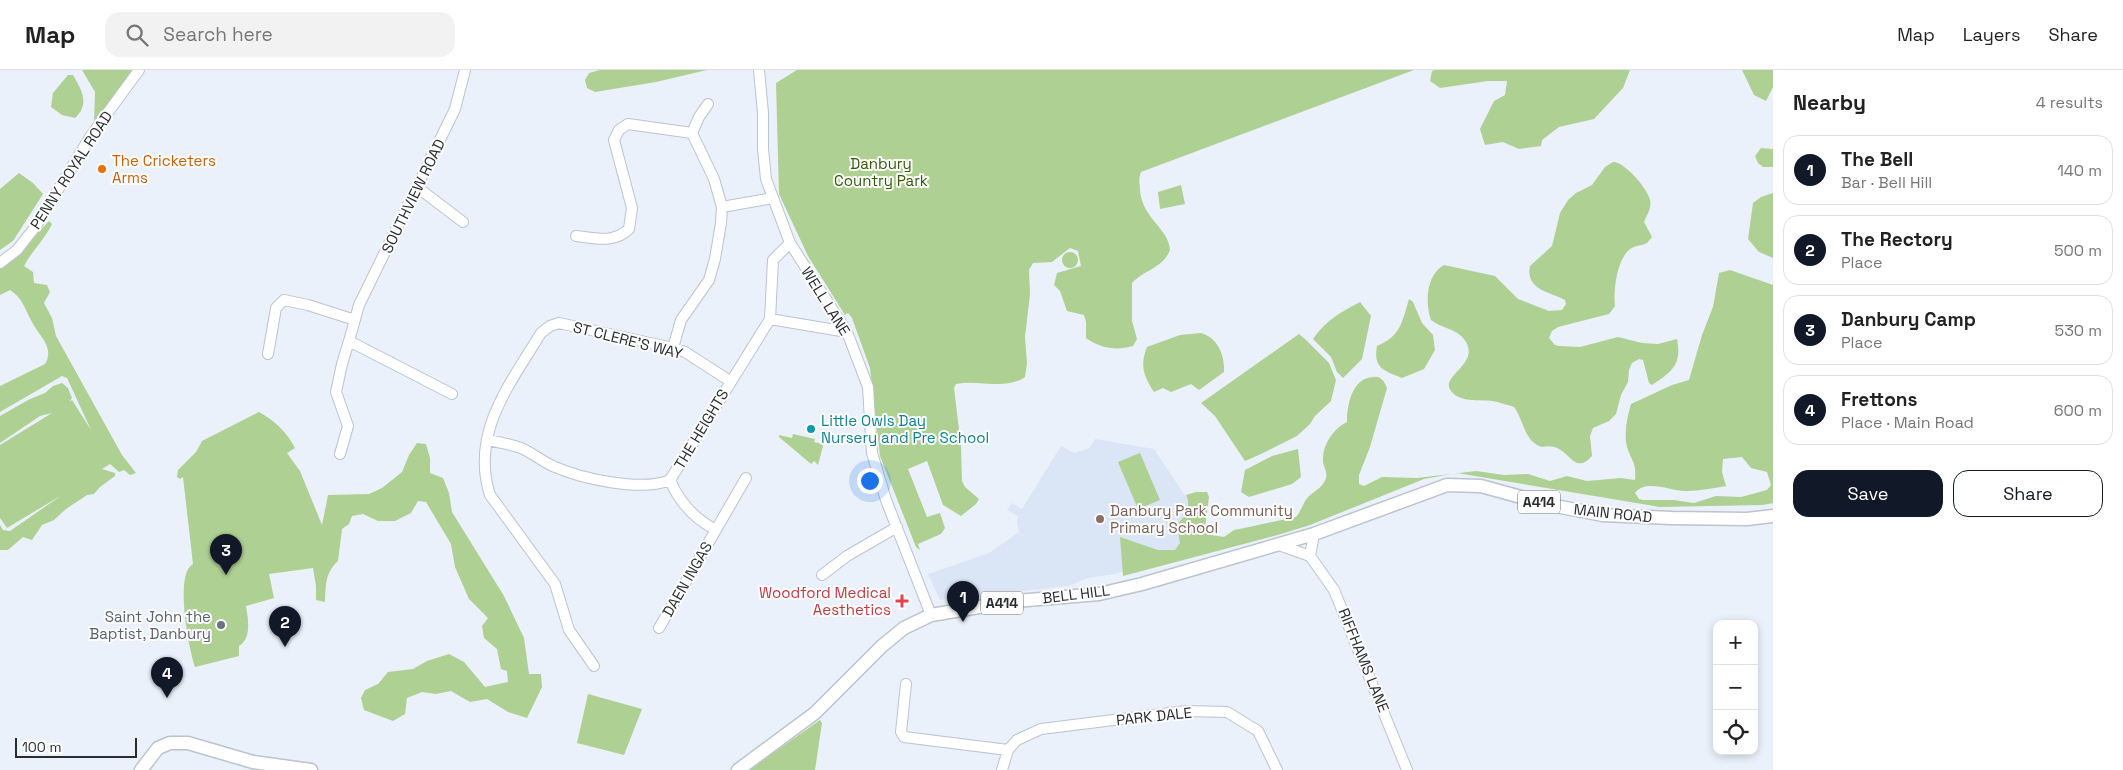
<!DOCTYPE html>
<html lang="en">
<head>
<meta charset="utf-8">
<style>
	:root { --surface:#fff; --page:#f2f2f2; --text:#222; --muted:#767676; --line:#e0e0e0; --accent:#111827 }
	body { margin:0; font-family:"Space Grotesk",sans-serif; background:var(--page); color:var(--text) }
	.controls { position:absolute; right:15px; bottom:15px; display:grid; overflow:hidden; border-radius:10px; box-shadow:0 2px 8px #0003 }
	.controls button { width:45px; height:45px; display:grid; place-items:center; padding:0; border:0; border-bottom:1px solid var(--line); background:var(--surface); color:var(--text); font:25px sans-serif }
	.scale { position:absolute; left:15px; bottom:12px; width:122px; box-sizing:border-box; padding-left:5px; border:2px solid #2a2d30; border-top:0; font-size:14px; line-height:18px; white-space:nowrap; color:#2a2d30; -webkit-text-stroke:4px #fdfdfd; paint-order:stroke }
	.you { position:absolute; left:869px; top:410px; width:18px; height:18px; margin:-12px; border:4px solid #fff; border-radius:50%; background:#1a73e8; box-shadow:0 0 0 8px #1a73e833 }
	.badge { display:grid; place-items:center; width:32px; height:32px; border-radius:50%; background:var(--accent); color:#fff; font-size:16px; font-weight:700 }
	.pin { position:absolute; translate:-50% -41px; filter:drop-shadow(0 1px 2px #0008) }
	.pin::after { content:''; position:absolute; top:26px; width:18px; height:15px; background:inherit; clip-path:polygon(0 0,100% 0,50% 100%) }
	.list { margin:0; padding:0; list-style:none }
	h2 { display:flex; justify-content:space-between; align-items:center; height:65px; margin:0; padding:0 20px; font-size:21px }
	h2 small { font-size:16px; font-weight:400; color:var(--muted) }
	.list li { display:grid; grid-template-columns:32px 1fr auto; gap:15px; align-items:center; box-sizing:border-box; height:70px; margin:0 10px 10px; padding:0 10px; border:1px solid var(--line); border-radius:15px }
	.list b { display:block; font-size:19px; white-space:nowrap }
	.list p { margin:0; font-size:16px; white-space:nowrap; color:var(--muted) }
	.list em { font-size:16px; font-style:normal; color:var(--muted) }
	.actions { display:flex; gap:10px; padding:15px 20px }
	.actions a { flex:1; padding:11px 0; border:1px solid var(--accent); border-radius:15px; text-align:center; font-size:18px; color:var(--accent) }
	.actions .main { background:var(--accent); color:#fff }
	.icon { flex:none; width:28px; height:28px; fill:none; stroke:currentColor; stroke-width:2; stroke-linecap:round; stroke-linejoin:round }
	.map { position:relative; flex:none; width:1773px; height:700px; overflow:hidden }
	header { display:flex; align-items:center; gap:30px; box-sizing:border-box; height:70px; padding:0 25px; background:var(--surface); border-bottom:1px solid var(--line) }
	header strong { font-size:24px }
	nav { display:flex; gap:28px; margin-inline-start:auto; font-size:18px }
	.search { width:350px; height:45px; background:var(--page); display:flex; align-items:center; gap:12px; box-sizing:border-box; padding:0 18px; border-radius:15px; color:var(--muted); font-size:19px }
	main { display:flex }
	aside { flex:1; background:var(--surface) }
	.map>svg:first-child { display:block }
	.built { fill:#dae5f5 }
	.green { fill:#aed093; fill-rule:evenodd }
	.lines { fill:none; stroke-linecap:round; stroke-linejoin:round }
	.minor-casing { stroke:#bcc3cd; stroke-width:12 }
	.major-casing { stroke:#bcc3cd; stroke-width:15 }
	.minor { stroke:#fff; stroke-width:10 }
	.major { stroke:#fff; stroke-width:12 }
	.food-dot { fill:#e8710a; stroke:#fdfdfd; stroke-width:2 }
	.culture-dot { fill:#0f9aa8; stroke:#fdfdfd; stroke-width:2 }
	.education-dot { fill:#8d6e63; stroke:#fdfdfd; stroke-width:2 }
	.health-dot { fill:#e0444e; stroke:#fdfdfd; stroke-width:2 }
	.worship-dot { fill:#6b7280; stroke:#fdfdfd; stroke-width:2 }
	.labels { text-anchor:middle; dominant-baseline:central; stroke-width:4; stroke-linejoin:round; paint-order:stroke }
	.shield { fill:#fdfdfd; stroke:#696b6e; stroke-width:1 }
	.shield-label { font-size:14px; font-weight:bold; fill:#2a2d30 }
	.food-label { font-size:15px; fill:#c56008; stroke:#fdfdfd; text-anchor:start }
	.park-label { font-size:15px; fill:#345709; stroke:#fdfdfd }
	.street-label { font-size:15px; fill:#2a2d30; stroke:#fdfdfd }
	.culture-label { font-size:15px; fill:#0d838f; stroke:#fdfdfd; text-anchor:start }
	.education-label { font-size:15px; fill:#785e54; stroke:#fdfdfd; text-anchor:start }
	.health-label { font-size:15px; fill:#be3a42; stroke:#fdfdfd; text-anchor:end }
	.worship-label { font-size:15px; fill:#5b616d; stroke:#fdfdfd; text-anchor:end }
</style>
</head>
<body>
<header>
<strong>Map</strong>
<div class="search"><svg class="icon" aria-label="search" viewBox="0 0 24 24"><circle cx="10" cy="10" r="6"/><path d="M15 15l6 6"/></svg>Search here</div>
<nav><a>Map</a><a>Layers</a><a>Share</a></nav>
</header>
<main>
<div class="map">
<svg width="1773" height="700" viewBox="0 0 1773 700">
	<rect width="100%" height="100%" fill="#eaf1fb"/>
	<path class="built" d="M1095 369 1154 379 1188 430V443L1195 478 1115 504 1088 508 1068 516 940 530 928 504 989 483 1019 462 1017 453 1018 446 1007 440 1012 433 1022 439 1061 376 1074 383 1090 378Z"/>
	<path class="green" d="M82 0H136L94 54 95 22Z
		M600 0H707L656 12 595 22 587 18 585 10 589 3Z
		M797 0H1414L1141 102C1139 107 1139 112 1140 118 1140 147 1169 158 1170 180 1163 198 1144 200 1132 213V251L1137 269 1133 276C1116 281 1100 278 1086 268V252L1084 245 1067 241 1060 221 1054 215 1057 203 1081 196 1078 181 1070 178 1052 192 1033 193 1029 200 1030 224 1025 267 1027 293 1025 307C1005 321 979 309 956 314L954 318 961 376 962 411 965 417 979 429 976 434 961 446 943 435 927 391 908 399 927 447 940 443 945 458 941 464 918 474 920 480 916 477 880 386 870 298 852 248 848 243 845 245 808 186 779 124 776 13Z
		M1435 0H1630L1623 18 1594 49 1559 57 1542 70 1541 76 1519 79 1503 72 1485 75 1480 59 1494 31 1505 25 1507 11H1488L1440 18 1430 11 1432 1Z
		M1742 0H1773V17L1766 31 1754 25Z
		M68 5H73C82 20 90 34 75 48L62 45 51 37 53 23Z
		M1761 78 1773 79V97H1763L1758 93 1755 86Z
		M1613 92C1624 91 1648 119 1650 130 1652 137 1647 145 1644 152L1652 167 1647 173C1642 176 1634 175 1629 180 1617 190 1613 221 1615 236L1609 244 1558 257 1552 261 1549 268 1555 275 1559 276 1580 277 1618 267 1642 273 1658 274 1677 269C1682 295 1672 302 1652 315L1649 313 1643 290 1639 289 1632 293 1629 300 1628 312 1621 325 1616 344 1609 351 1593 358 1590 366 1592 386C1571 409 1570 370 1542 377 1524 372 1524 350 1514 337 1507 335 1499 332 1492 331 1481 330 1463 332 1454 324 1433 307 1484 295 1464 269 1457 259 1441 258 1431 250 1425 233 1426 205 1444 195L1495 206 1518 229 1549 241 1562 240 1566 234 1565 230C1551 222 1525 220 1530 196L1552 176 1560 143 1568 130 1576 123 1592 115 1605 97Z
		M19 103 33 113 43 124 13 171 0 180V119Z
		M1181 115 1185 134 1160 139 1158 122Z
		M1773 123V188L1759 182 1748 169 1753 133 1761 127Z
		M49 151 52 154C45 169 32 181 24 196L33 202 34 213 47 215 50 222 44 233 52 248 56 266 122 385 136 403 130 405 124 400 119 402 110 394 102 399 115 403V406L100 417 94 424 87 425 66 439 54 450 42 455 32 470 23 467 8 480H0V455L3 460 10 461 62 425 7 458 0 448V375L52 343 40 346 0 373V346L30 329 45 323 53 316 62 313 68 318 72 328 69 332 72 330 91 360 67 308 62 306 0 342V316L45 294C55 277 39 266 32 252 25 240 23 228 10 220L0 225V197L12 190Z
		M1062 190a8 8 0 1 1 16 0a8 8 0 1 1-16 0Z
		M1730 200 1773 215V433L1763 435 1660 437 1457 403 1424 409 1310 455 1281 464 1123 506 1120 467 1158 480H1175L1180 473 1177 454 1188 443V430L1186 425 1196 422H1207L1209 427 1205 458 1211 465 1224 467 1234 460 1244 458 1296 447C1301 441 1303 433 1308 427 1315 420 1322 419 1326 408 1328 401 1322 395 1323 389 1323 374 1334 358 1347 352 1347 335 1352 308 1373 307 1381 306 1384 311 1387 318L1370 377 1359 405V414L1364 416 1382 407 1417 408 1476 401 1504 405 1528 404 1550 411 1567 406 1587 411 1621 408 1635 410C1636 393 1634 395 1628 380 1623 366 1627 348 1631 334L1672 315 1689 310 1702 265 1713 237 1719 203ZM1742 387 1751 398 1767 402 1771 415 1767 420 1741 427 1716 426 1694 433 1674 430H1643L1639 429 1635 423C1646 408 1672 422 1687 421 1700 421 1713 418 1726 416L1722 402 1723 389Z
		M1409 229 1413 232 1422 253 1433 265 1435 280 1424 299 1402 308C1384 301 1373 298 1377 276 1401 266 1402 252 1409 229Z
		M1360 232 1371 246 1362 289 1343 308 1337 302 1331 287 1313 269C1325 251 1341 242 1360 232Z
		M1201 263C1218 268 1225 285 1224 302L1199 320 1191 314 1171 322 1163 318 1154 322C1143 305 1140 295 1147 277L1180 265Z
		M1299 264 1306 270 1329 293 1336 310 1331 331 1315 346 1310 354 1297 366 1261 384 1245 391 1215 346 1201 333Z
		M259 342C274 350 287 362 295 378L287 383 300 401 322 455 328 425 369 424 382 418 402 402 409 385 417 373 426 374 430 388V403L443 408 449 423 452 442 504 526 524 568 529 604H541L542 617 527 648 508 642 487 629 470 632 451 621 436 624 422 622 407 628 405 644 393 651 364 640 361 628 365 620 378 614 388 602 413 599 427 591 449 584 464 592 485 617 508 612 507 601 501 599 497 579 484 568 482 556 488 548 469 529 455 497 451 474 426 432 418 431 411 443 395 451H378L363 444 352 446 349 454 342 459 338 491C325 503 326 514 325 532L316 530V516L313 498 269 504 274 528 246 536C248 549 252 568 239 576V586L195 597C189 579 174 504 193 494L183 407 180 409 177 407 178 400 196 382 202 371Z
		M793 364 815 369 814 372 822 374 823 372H824L818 395 814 391 811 394 779 367V365L792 368Z
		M1298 379 1301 407 1292 414 1249 427 1241 422 1245 400 1272 386Z
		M1140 383 1160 430 1138 439 1118 392Z
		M588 624 642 639 624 685 577 673Z
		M820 650 822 653 815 700H749Z"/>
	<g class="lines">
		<defs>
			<path id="minor" d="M759 0 763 43V79L766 109 790 173 847 262 868 317 872 383 886 430 931 545
				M417 117 463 152
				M722 137 773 128
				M576 166C596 168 613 174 629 159L632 138 614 70 619 60 628 54 692 63
				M0 193 17 180 36 156 90 67 139 0
				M770 249 847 262
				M673 278 681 250 709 210 715 189 721 153 722 137 714 109 692 63 699 47 708 34
				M268 284 276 238 284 230 308 235 355 250
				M452 324 349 271 359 235 455 39 465 0
				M488 370C498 372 509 374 518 377 531 381 542 392 555 397 583 409 642 422 670 410L770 249 773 190 790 173
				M340 384 348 356 336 322 342 294 349 271
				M670 410C679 432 695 449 716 460
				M1279 475 1310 486 1334 520 1407 700
				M1310 486 1314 464
				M822 505 847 486 897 457
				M659 558 746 408
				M594 596 569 560 555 514 490 425C470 363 510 314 541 263L550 256 559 253 673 278 685 282 730 311
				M906 614 901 662 904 667 1008 680
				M1002 700 1008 680 1017 670 1041 659 1186 641 1227 642 1258 661 1277 700"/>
			<path id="major" d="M141 700 158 678 170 673H188L253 692 311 700
				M738 700 815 643 882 576 904 558 931 545 1015 531 1099 524 1142 514 1314 464 1447 415 1481 416 1550 435 1603 445 1672 448 1747 449 1773 446"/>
		</defs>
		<use href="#minor" class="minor-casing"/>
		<use href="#major" class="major-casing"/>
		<use href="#minor" class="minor"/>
		<use href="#major" class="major"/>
	</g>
	<circle class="food-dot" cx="102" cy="99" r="5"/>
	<circle class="culture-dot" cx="811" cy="359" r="5"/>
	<circle class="education-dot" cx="1100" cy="449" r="5"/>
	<path class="health-dot" d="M899.5 523.5h5v5h5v5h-5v5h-5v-5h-5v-5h5z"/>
	<circle class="worship-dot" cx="221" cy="555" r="5"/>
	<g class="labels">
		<g class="shield">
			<rect x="1518" y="420.5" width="42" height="23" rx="4"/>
			<rect x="981" y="521.5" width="42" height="23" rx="4"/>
		</g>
		<g class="shield-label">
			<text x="1539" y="432">A414</text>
			<text x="1002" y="533">A414</text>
		</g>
		<g class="food-label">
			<text x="112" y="90">The Cricketers<tspan x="112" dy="17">Arms</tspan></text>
		</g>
		<g class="park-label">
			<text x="881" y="93">Danbury<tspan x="881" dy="17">Country Park</tspan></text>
		</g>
		<g class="street-label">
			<text transform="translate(71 100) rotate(-57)">PENNY ROYAL ROAD</text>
			<text transform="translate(413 126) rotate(-64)">SOUTHVIEW ROAD</text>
			<text transform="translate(826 231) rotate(58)">WELL LANE</text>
			<text transform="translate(628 270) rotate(14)">ST CLERE'S WAY</text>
			<text transform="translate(701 359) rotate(-59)">THE HEIGHTS</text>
			<text transform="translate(1613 443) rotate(6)">MAIN ROAD</text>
			<text transform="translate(687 509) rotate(-60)">DAEN INGAS</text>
			<text transform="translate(1076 524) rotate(-7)">BELL HILL</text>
			<text transform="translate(1364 590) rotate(68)">RIFFHAMS LANE</text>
			<text transform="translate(1154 646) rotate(-6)">PARK DALE</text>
		</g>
		<g class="culture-label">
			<text x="821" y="350">Little Owls Day<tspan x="821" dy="17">Nursery and Pre School</tspan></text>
		</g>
		<g class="education-label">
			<text x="1110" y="440">Danbury Park Community<tspan x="1110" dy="17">Primary School</tspan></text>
		</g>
		<g class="health-label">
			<text x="891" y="522">Woodford Medical<tspan x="891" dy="17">Aesthetics</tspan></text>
		</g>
		<g class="worship-label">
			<text x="211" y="546">Saint John the<tspan x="211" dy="17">Baptist, Danbury</tspan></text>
		</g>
	</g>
</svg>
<div class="controls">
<button>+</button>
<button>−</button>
<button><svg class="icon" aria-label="locate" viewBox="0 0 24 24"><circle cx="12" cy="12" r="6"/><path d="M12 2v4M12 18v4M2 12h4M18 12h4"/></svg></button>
</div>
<div class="scale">100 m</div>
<div class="you"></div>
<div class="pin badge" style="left:963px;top:552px">1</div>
<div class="pin badge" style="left:285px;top:577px">2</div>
<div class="pin badge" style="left:226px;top:505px">3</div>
<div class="pin badge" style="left:167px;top:628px">4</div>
</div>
<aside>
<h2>Nearby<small>4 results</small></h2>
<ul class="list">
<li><span class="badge">1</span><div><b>The Bell</b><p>Bar · Bell Hill</p></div><em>140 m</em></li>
<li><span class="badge">2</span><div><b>The Rectory</b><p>Place</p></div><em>500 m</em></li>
<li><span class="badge">3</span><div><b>Danbury Camp</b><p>Place</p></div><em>530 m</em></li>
<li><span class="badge">4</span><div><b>Frettons</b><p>Place · Main Road</p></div><em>600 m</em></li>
</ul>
<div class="actions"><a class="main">Save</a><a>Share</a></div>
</aside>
</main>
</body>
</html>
